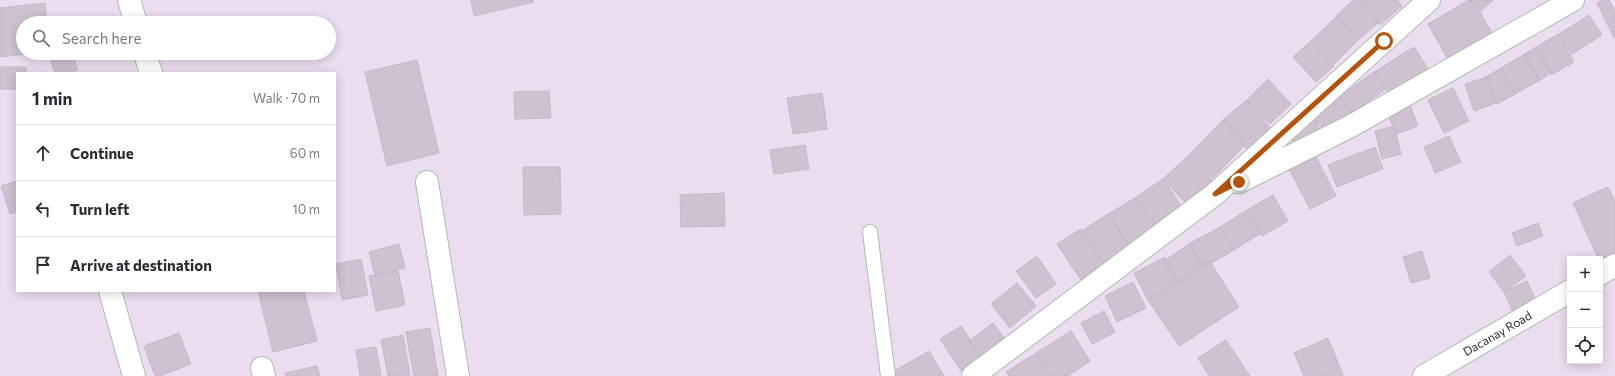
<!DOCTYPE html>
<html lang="en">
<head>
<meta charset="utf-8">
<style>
	:root { --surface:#fff; --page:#f7f7f7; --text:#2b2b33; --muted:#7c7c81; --line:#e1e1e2 }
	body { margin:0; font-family:Commissioner,sans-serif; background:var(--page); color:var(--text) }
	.controls { position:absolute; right:12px; bottom:12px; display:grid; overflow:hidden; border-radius:0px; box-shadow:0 2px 10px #0003 }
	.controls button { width:36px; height:36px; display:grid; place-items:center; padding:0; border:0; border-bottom:1px solid var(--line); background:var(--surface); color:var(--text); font:20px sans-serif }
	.stop { position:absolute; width:12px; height:12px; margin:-9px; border:3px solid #b45309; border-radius:50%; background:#fff }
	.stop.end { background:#b45309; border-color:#fff; box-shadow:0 1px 4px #0008 }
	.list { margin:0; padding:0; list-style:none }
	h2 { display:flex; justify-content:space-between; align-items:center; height:52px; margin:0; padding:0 16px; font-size:17px }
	h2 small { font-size:13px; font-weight:400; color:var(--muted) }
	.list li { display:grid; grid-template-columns:26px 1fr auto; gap:12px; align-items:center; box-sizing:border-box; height:56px; padding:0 16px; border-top:1px solid var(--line) }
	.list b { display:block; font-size:15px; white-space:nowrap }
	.list em { font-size:13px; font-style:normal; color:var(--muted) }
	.icon { flex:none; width:22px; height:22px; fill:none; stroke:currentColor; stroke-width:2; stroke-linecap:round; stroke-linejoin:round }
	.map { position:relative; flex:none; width:1615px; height:376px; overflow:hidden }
	.search { position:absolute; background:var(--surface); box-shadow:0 2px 10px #0003; left:16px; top:16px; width:320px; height:44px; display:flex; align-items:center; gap:10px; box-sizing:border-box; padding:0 14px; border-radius:22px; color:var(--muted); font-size:15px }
	.panel { position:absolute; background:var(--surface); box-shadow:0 2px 10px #0003; left:16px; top:72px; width:320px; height:220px; border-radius:0px }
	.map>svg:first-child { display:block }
	.building { fill:#cec1d0; stroke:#c7b6ca }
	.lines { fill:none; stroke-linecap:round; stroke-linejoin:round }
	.lane-casing { stroke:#adbdad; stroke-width:16 }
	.street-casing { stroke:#adbdad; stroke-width:24 }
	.lane { stroke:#fff; stroke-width:14 }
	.street { stroke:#fff; stroke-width:22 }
	.route { stroke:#b45309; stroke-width:5 }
	.labels { text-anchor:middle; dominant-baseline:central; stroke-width:3.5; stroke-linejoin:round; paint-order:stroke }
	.street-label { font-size:12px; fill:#2c2c2c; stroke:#fff }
</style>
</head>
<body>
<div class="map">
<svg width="1615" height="376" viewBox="0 0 1615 376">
	<rect width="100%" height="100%" fill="#eaddef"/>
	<path class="building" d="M471 0H533L534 2 474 16Z
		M1353 0H1359L1379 22 1359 39 1337 15Z
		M1359 0H1397L1402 6 1380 25Z
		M1469 0H1493L1480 12Z
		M1469 0H1473L1493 35 1449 61 1428 24Z
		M1603 0H1609L1615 11 1614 38 1597 3Z
		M45 3 47 23H23V53H36L0 57V8Z
		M1589 15 1602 35 1572 54 1559 34Z
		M1337 16 1359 39 1334 64 1311 41Z
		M1559 34 1574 62 1551 75 1536 47Z
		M1311 41 1334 66 1316 82 1293 57Z
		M1414 47 1429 70 1390 95 1374 72Z
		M1536 47 1552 72 1540 80 1523 55Z
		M73 54 78 70 67 73H55L51 61Z
		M1525 54 1540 80 1515 94 1501 68Z
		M417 60 439 153 387 166 365 72Z
		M0 67H26V73H17V89H0Z
		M1501 68 1515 94 1497 104 1482 79Z
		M1374 72 1386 89 1352 113 1340 96Z
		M1487 77 1496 103 1474 111 1465 84Z
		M1268 79 1291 104 1270 124 1247 100Z
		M1453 88 1469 121 1444 133 1428 100Z
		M549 91 551 118 515 119 514 92Z
		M822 93 827 129 793 134 787 98Z
		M1340 96 1353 112 1327 134 1314 118Z
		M1247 100 1271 129 1247 149 1223 120Z
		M1410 105 1418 126 1396 134 1388 114Z
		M1314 118 1323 136 1297 150 1287 132Z
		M1223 120 1247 143 1213 178 1189 155Z
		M1394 126 1401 154 1382 159 1375 131Z
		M1449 136 1461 162 1435 173 1424 147Z
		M805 145 809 169 774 174 770 150Z
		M1375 147 1383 169 1337 187 1328 165Z
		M1314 153 1336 196 1310 209 1288 167Z
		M1189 155 1216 184 1190 208 1163 179Z
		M523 167H560L561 214 524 215Z
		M1163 179 1186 213 1158 233 1135 198Z
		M17 181V212L10 214 1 186Z
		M1608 187 1615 202V256L1600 262 1573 203Z
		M724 193 725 226 681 227 680 195Z
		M1273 195 1288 221 1262 236 1247 210Z
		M1135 198 1157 235 1131 250 1108 214Z
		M1247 210 1261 233 1234 250 1220 227Z
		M1108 214 1132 249 1105 266 1082 231Z
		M1538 223 1543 236 1517 246 1512 233Z
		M1220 227 1234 250 1203 268 1189 244Z
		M1081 229 1105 265 1081 280 1057 244Z
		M399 244 405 268 375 275 369 252Z
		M1189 244 1205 267 1179 284 1164 261Z
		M1422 251 1430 278 1411 283 1403 257Z
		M1510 255 1526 276 1504 292 1489 272Z
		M1037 256 1056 284 1036 298 1016 271Z
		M1165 257 1179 284 1148 300 1134 273Z
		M361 259 368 295 342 300 336 264Z
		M1209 260 1239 307 1179 346 1148 300Z
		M398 271 405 305 376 311 369 276Z
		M1527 281 1536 301 1513 312 1504 292Z
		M1133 282 1146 308 1117 322 1105 296Z
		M1017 283 1036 306 1010 328 991 304Z
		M258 291H304L317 341 273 352Z
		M1104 311 1115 332 1092 344 1081 323Z
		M993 323 1006 340 982 358 969 341Z
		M961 326 982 358 961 371 940 339Z
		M430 328 438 376H414L406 332Z
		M1071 331 1090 361 1068 376H1051L1036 353Z
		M179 333 191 364 160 376H155L144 346Z
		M403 335 410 375 388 376 381 340Z
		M1328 338 1343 375 1304 376 1294 353Z
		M1226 340 1250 376H1209L1198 358Z
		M376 347 381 376H360L356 350Z
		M929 351 944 376H893L891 373Z
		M1036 353 1050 376H1009L1006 372Z
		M317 366 320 376H286L285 373Z"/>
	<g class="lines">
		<defs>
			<path id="lane" d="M870 232 888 376"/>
			<path id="street" d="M129 0 136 23
				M145 53 151 73
				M427 182 458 376
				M1239 182 1351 126 1573 0
				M1600 274 1615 265
				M110 291 134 376
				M262 368 264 376
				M973 376 1215 194 1429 0
				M1424 376 1570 291"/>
		</defs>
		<use href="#lane" class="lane-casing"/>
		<use href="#street" class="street-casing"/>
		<use href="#lane" class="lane"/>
		<use href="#street" class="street"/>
	</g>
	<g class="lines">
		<path class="route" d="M1239 182 1215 194 1384 41"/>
	</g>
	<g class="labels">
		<g class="street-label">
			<text transform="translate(1497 333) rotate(-30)">Dacanay Road</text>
		</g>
	</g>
</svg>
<div class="controls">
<button>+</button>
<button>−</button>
<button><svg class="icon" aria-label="locate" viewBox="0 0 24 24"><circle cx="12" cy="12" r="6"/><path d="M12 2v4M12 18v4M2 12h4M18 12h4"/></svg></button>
</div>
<div class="stop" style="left:1384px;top:41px"></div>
<div class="stop end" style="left:1239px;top:182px"></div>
<div class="search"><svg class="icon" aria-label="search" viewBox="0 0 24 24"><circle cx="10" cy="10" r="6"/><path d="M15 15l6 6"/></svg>Search here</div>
<section class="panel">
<h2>1 min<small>Walk · 70 m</small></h2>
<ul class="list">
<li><svg class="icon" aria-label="ahead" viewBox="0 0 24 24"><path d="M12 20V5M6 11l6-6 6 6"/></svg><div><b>Continue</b></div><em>60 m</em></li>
<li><svg class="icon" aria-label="left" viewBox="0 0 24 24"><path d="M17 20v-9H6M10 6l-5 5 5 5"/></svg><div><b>Turn left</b></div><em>10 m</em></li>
<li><svg class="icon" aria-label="arrive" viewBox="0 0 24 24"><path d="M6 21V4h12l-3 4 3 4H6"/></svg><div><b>Arrive at destination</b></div></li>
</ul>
</section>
</div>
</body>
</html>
